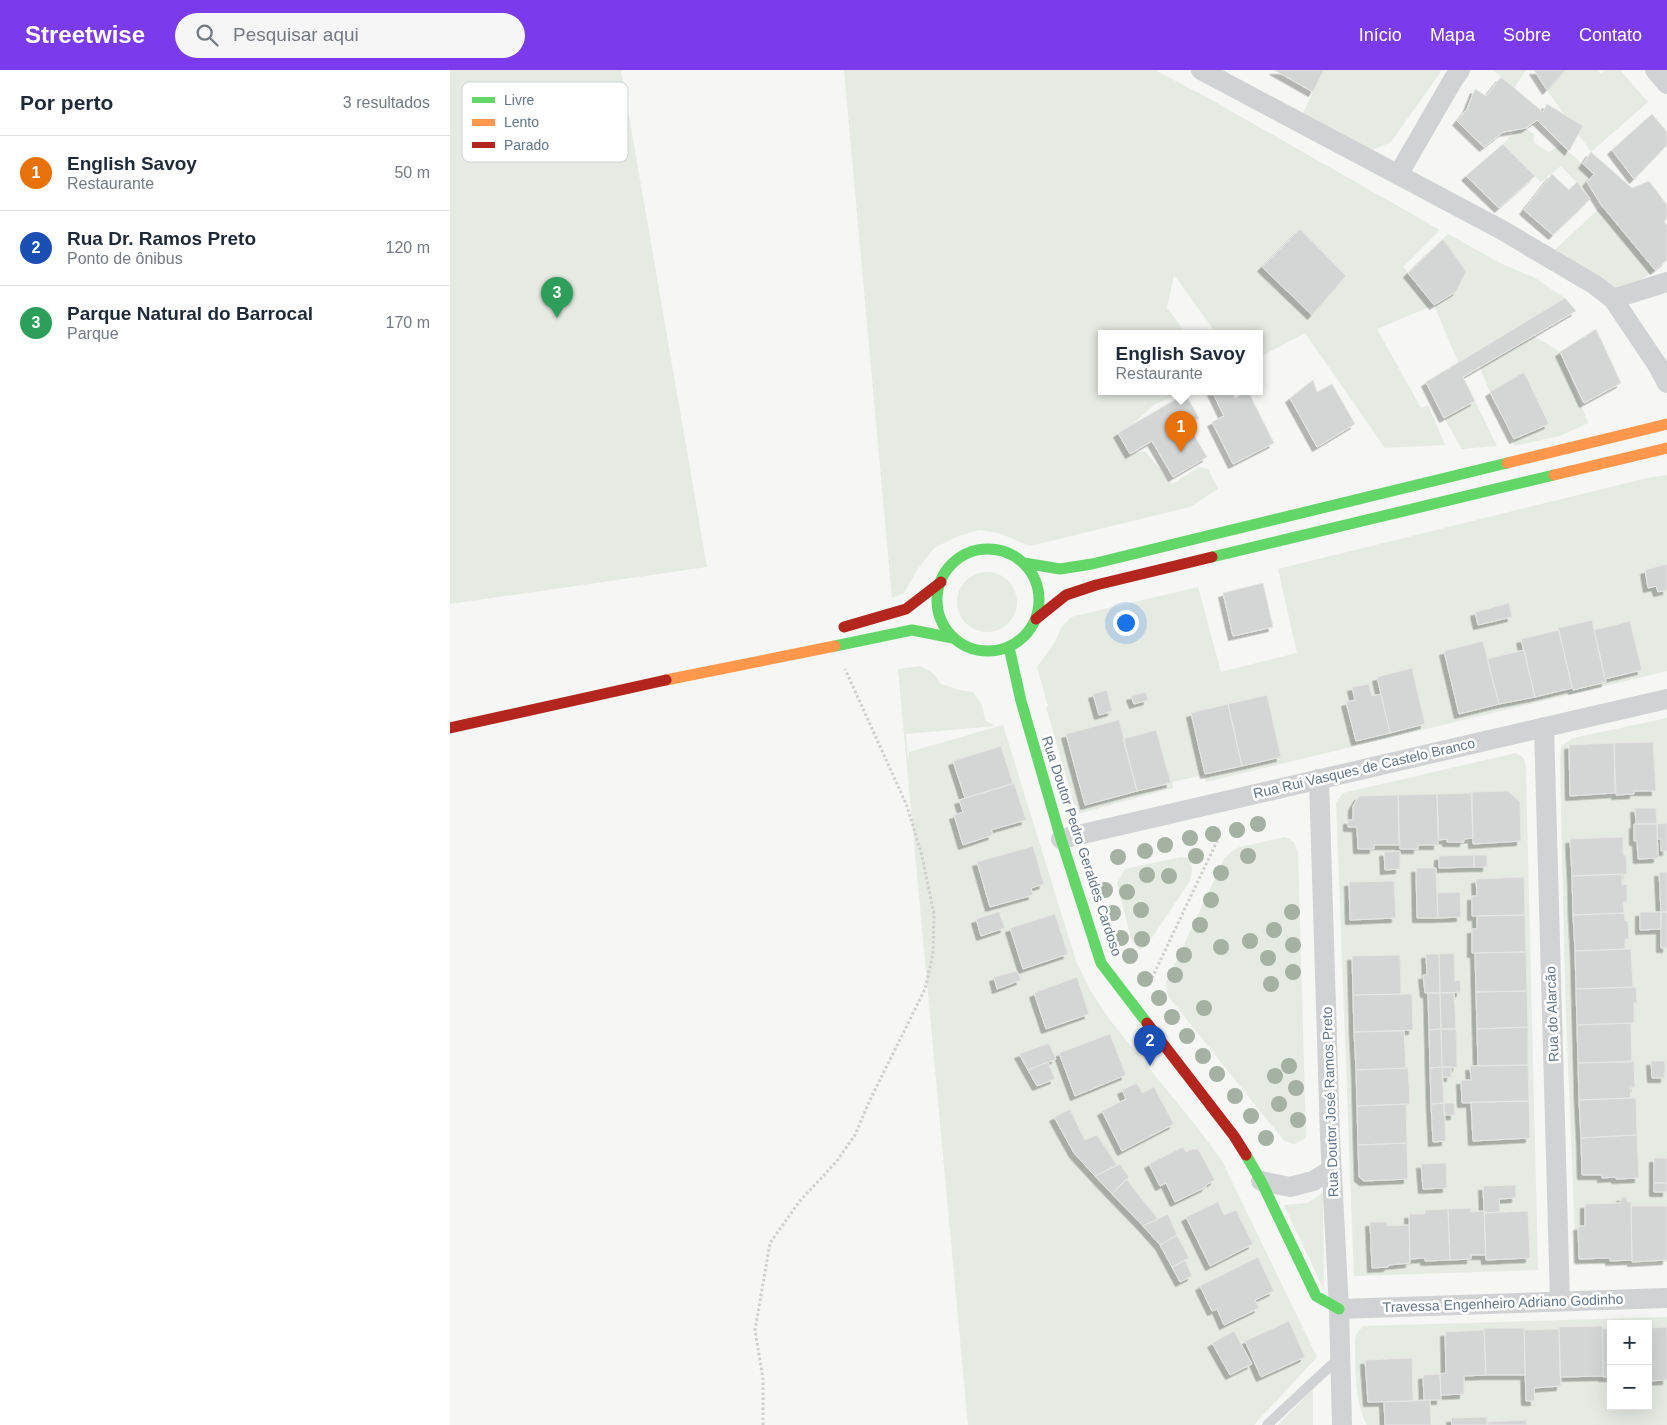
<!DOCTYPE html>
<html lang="pt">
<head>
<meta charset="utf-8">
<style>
	:root { --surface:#fff; --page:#f6f6f7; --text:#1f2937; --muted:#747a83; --line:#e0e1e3; --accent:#7c3aed }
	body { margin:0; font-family:Arial,sans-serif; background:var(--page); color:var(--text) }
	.controls { position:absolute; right:15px; bottom:15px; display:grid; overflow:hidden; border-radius:0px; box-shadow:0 5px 20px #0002 }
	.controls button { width:45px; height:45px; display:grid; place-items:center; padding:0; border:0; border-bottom:1px solid var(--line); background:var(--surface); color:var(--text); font:25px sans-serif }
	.you { position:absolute; left:675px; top:552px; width:18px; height:18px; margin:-12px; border:4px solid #fff; border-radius:50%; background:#1a73e8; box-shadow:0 0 0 8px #1a73e833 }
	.badge { display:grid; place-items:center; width:32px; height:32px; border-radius:50%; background:var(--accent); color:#fff; font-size:16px; font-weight:700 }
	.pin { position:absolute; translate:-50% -41px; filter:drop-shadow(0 1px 2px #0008) }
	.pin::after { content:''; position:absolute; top:26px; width:18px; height:15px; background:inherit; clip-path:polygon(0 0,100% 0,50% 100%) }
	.popup { position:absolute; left:648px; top:260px; width:165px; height:65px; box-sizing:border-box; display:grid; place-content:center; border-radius:0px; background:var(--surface); filter:drop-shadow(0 1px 4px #0005); font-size:16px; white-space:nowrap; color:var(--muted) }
	.popup b { font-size:19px; color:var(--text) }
	.popup::after { content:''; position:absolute; left:50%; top:100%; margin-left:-10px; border:10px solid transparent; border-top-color:var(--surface) }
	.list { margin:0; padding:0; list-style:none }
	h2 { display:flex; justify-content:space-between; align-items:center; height:65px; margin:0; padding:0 20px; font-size:21px }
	h2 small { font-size:16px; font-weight:400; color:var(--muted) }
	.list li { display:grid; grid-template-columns:32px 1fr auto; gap:15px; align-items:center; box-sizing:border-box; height:75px; padding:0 20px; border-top:1px solid var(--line) }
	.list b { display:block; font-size:19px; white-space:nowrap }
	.list p { margin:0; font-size:16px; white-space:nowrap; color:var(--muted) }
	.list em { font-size:16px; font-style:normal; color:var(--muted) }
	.icon { flex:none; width:28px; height:28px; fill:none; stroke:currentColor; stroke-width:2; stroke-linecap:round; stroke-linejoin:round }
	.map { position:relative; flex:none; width:1217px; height:1355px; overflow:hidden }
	header { display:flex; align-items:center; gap:30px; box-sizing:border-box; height:70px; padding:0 25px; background:var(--accent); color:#fff }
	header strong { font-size:24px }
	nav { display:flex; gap:28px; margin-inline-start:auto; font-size:18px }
	.search { width:350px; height:45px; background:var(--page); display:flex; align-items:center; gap:12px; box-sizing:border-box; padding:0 18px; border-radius:28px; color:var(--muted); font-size:19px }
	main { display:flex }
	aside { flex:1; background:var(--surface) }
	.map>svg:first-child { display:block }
	.green { fill:#e5eae2; fill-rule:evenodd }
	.building { fill:#d4d5d5; stroke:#e6e6e4; filter:url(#shadow) }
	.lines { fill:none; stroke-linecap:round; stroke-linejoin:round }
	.path { stroke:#cfcfcf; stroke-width:3; stroke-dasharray:2.5 2.5; stroke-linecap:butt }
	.lane { stroke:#d1d2d3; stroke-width:10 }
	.street { stroke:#d1d2d3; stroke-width:20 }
	.fast { stroke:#63d668; stroke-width:11 }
	.slow { stroke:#ff974d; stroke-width:11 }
	.jam { stroke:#b3261e; stroke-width:11 }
	.tree { fill:#a5b1a2 }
	.labels { text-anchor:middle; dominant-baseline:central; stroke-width:5; stroke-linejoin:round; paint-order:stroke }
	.street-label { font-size:14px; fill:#637588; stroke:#fff }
	.key { fill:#fff; stroke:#d0d6db; stroke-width:1 }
	.key-label { font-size:14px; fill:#637588 }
</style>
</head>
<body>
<header>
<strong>Streetwise</strong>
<div class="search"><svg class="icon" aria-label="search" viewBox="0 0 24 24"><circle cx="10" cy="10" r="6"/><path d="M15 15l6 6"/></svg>Pesquisar aqui</div>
<nav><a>Início</a><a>Mapa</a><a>Sobre</a><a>Contato</a></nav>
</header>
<main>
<aside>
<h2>Por perto<small>3 resultados</small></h2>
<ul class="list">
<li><span class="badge" style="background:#e8710a">1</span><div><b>English Savoy</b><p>Restaurante</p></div><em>50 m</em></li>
<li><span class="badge" style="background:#1a4fb4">2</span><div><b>Rua Dr. Ramos Preto</b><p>Ponto de ônibus</p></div><em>120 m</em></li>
<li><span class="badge" style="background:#2e9e5b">3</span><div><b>Parque Natural do Barrocal</b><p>Parque</p></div><em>170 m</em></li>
</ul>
</aside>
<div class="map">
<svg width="1217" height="1355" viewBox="0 0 1217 1355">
	<defs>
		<filter id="shadow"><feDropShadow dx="-4.5" dy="4.5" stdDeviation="0" flood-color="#0004"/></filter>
	</defs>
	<rect width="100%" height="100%" fill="#f6f6f4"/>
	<path class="green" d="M0 0H171L257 497 0 534Z
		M394 0H705L758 28 990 160 953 197 984 235 1007 221 1016 202 993 169 998 164 1050 193 1085 208 1115 228 1008 292 984 235 927 259 971 338 978 335 995 375 935 378 855 263 810 287V263H766L724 205 717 238 736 263H652V321H738L705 334 678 358 668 363 680 384 695 381 722 414 749 397 758 399 768 419 740 437 580 476 549 463 529 460 506 467 484 478 467 500 454 523 442 528Z
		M874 0H992L941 72 922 80 853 43Z
		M1043 0H1076L1064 18Z
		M1116 0H1147L1151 4 1155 0H1170L1198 32 1141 82 1097 20Z
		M1070 55 1084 64V73L1099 82 1111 75 1144 104 1132 118 1111 96 1091 112 1053 74Z
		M1152 136 1205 200 1163 229 1097 187Z
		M1084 266 1110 282 1138 353 1110 366 1064 376V369L1099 353 1074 302 1040 322 1030 297Z
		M1025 331 1047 376 1012 379 994 348Z
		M1217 405V601L756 712 754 705 722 712 723 718 631 743 626 741 596 637 598 636 587 597 604 574 611 558 621 547 748 517 771 602 847 583 828 499 1197 408Z
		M507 532a30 30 0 1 1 60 0a30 30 0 1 1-60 0Z
		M471 596 484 604 491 614 509 620 523 622 532 635 535 650 545 656 456 664 458 691 459 682 553 655 626 891 640 920 659 949 747 1057 772 1091 867 1287 804 1355H518L448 599Z
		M1217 648V1192L1126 1195 1115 919 1110 690 1111 676 1123 668Z
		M1066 683C1077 688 1075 692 1076 703L1088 1200 904 1206 886 732 893 723Z
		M835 767 844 772 848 783 856 1068 844 1074 834 1071 718 926 716 913 774 789 782 781 790 777Z
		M731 787 740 788 742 799 740 811 697 875 690 880 682 872 667 813 675 799Z
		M873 1123 874 1220 834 1135 857 1133Z
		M1217 1247V1355H917C904 1331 906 1300 905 1273L906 1264 913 1256ZM1161 1254H1198V1336H1161Z
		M863 1319V1355H828Z"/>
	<path class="building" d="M824 0H874L863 22Z
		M1084 0H1116L1097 20Z
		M1051 7 1093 42 1097 34 1133 56 1119 81 1087 50 1076 58 1053 62 1034 77 1007 51 1017 39 1025 19 1036 26Z
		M1202 44 1217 62V75L1184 109 1162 80Z
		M1053 74 1085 106 1049 138 1016 106Z
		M1141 82 1182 118 1199 111 1217 135V148L1214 152 1217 155V190L1205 200 1152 136 1137 112 1144 104 1133 94Z
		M1102 104 1119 120 1127 112 1140 129 1103 165 1074 140Z
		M850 159 896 206 862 245 812 197Z
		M993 169 1016 201 1007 221 984 235 958 203Z
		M1115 228 1126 241 1013 307 1025 331 994 348 976 312Z
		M1146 259 1171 313 1134 333 1110 282Z
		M1074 302 1099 354 1064 369 1040 322Z
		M863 310 867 322 882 314 905 354 867 377 840 328Z
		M762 321H781L785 328 798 321 824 373 783 394 762 352 774 346Z
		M735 324 749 348 738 355 757 387 723 407 702 371 680 384 668 363Z
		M1217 494V520L1208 522 1206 516 1198 518 1195 500Z
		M813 513 823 557 783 566 773 523Z
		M1059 533 1062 547 1028 555 1025 542Z
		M1142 550 1156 612 1123 620 1108 558Z
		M1180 551 1192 600 1155 609 1144 560Z
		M1109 560 1122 618 1085 627 1071 569Z
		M1033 571 1049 634 1009 644 994 581Z
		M1074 580 1085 627 1049 634 1037 589Z
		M962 598 975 654 940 663 927 607Z
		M919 614 922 626 931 624 940 663 906 671 896 632 905 630 902 617Z
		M657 620 662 641 649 645 643 624Z
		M696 622 698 630 684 634 681 626Z
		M817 625 831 687 792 696 778 634Z
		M778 634 792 696 755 704 741 643Z
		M669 650 687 721 635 735 616 664Z
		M706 660 721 713 687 721 673 669Z
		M1203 672 1206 721H1184V724L1166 725 1164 673Z
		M1164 673 1165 723 1120 726 1119 675Z
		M551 676 563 714 515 728 503 691Z
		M564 713 576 750 541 760 543 765 513 775 504 745 513 742 509 730Z
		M1058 721 1070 732 1071 771 1023 774 1022 722Z
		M1021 723 1023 768 1014 769V772H997V769L989 770 987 724Z
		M987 724 988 775H968V779H950L948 725Z
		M948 725 949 775H924V779H908L907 757H898V750H903V736L909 726Z
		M1185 738H1206L1207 754H1186Z
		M1217 753V781H1211V769H1207V754Z
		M1184 754H1207L1208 788 1188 789 1187 771H1184Z
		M1173 767V785H1176L1177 804 1122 806 1120 769Z
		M583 776 594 814 581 818 583 825 540 837 527 792Z
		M950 781V799L935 800 934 782Z
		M1024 785V797L989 798V786Z
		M1024 785H1037V797H1024Z
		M966 798H986L988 848H967Z
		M1209 802H1217V842H1211Z
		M1172 804V815L1177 814V832H1173L1174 843 1123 845 1122 806Z
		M1074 807 1075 845 1022 846V826H1027L1026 809Z
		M944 811 946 848 900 850 899 812Z
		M1010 822 1011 847 988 848 987 823Z
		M549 842 555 858 531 866 526 849Z
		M1190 842H1211V859L1190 860Z
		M1211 842H1217V878H1211Z
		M1174 843 1175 851H1178L1179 869H1175V879L1125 881 1123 845Z
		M605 844 618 884 573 899 560 858Z
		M1075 845 1076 882 1022 883V859H1027V846Z
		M1181 879 1183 917 1126 919 1125 881Z
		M1076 882 1077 921 1026 922 1025 883Z
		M1004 883 1005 911 1010 910 1011 922 990 923 989 884Z
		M976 884H989L990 923H975L973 905H977Z
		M950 885 951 924 903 925 902 886Z
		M567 901 571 910 547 919 544 907Z
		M627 907 639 944 596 959 584 923Z
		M1186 917 1187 933H1184V953L1127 955 1126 919Z
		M1077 921 1078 957 1027 959 1026 922Z
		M978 923H990L991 959 979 960Z
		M990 923H1004L1006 959H991Z
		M962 924 963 960 904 962 903 925Z
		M1181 953 1182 992 1128 993 1127 955Z
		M1078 957V995L1028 996 1027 959Z
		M991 959 992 997 980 998 979 960Z
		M991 959H1006L1007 997H992Z
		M954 961 956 998 906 1000 904 962Z
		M660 964 676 1005 625 1026 609 983Z
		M599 973 606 989 578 1000 569 984Z
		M1184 991 1185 1018H1180L1181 1028 1129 1030 1128 993Z
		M1201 991H1215V1008H1202Z
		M598 992 605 1009 587 1016 578 1000Z
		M1078 995 1079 1031 1012 1033 1011 1010H1021L1020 996Z
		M992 997 994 1033 981 1034 980 998Z
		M992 997H1001V1007H993Z
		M958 998 960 1034 907 1036 906 1000Z
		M687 1013 692 1023 704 1017 724 1054 672 1081 652 1041 676 1029 672 1020Z
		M1186 1028 1187 1065 1131 1068 1129 1030Z
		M1079 1031 1080 1068 1023 1071 1021 1032Z
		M994 1033 996 1071 983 1072 981 1034Z
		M994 1033H1004L1005 1045H994Z
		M956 1034 957 1073 908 1075 907 1036Z
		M620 1039 635 1070 647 1065 667 1095 645 1106 624 1083 604 1047Z
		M1187 1065 1189 1108 1166 1109V1107L1152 1108V1105H1132L1131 1068Z
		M957 1073 958 1109 914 1111 909 1107 908 1075Z
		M733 1077 736 1082 742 1079H748L765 1110 756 1115V1117L725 1132 716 1113 710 1116 699 1094Z
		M1204 1088H1217V1113H1204Z
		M996 1093 997 1118 973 1119 971 1094Z
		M670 1094 679 1107 662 1124 645 1106Z
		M676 1109 708 1149 693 1156 662 1124Z
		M1204 1113H1217V1122H1204Z
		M1066 1115V1128L1049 1129 1050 1142 1034 1143 1033 1116Z
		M1171 1127H1177V1132H1181L1182 1190 1160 1191V1188L1129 1189 1128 1156H1135V1134L1171 1133Z
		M768 1132 774 1145 786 1140 803 1174 760 1196 736 1147Z
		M1181 1136H1217V1190L1182 1192Z
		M1021 1138V1142L1034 1141 1036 1185H1021V1189L1000 1190 998 1139Z
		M998 1139 1000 1190 975 1191V1188L960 1189 959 1144H975V1140Z
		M1078 1141 1080 1188 1036 1190 1034 1143Z
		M718 1144 727 1165 710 1175 693 1156Z
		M920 1152H937V1156L959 1155 960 1193 939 1195 938 1197 922 1198Z
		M727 1165 739 1188 722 1197 710 1175Z
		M808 1187 824 1221 805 1230 809 1238 774 1255 767 1239 762 1241 750 1216Z
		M735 1190 742 1206 730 1212 722 1197Z
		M839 1251 855 1287 811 1307 795 1271Z
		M1152 1256 1153 1306 1110 1307 1109 1257Z
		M1217 1257V1310L1198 1311V1258Z
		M1034 1258H1074L1075 1305H1036Z
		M1109 1259 1111 1316 1084 1318 1085 1331H1076L1074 1260Z
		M1152 1259H1161V1307H1153Z
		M1034 1260 1036 1305 1014 1306V1324L991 1325 990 1304 996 1303 995 1262Z
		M784 1261 802 1294 780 1305 762 1273Z
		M962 1288 963 1331 918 1332 915 1290Z
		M990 1304 991 1330H974L973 1305Z
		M980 1330 981 1355H935L934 1332Z
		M1037 1347V1355H1002L1001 1348Z
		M1076 1350 1077 1355H1037V1352Z"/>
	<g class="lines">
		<path class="path" d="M702 908 768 769
			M313 1355V1309L305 1260 320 1173 349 1132 387 1091 405 1065 420 1030 475 919 483 884 484 844 472 786 457 736 395 599"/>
		<path class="lane" d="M817 1355 890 1287"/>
		<path class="street" d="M751 0 1052 160 1145 215 1163 229 1217 212
			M1205 0 1217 14
			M948 105 1003 10 1010 0
			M1163 229 1208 296 1217 313
			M1094 657 1110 1231
			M869 709 880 1067 889 1239 892 1355
			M611 769 1217 629
			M811 1111 840 1117 863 1111 881 1100
			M889 1239 1217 1228"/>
		<path class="fast" d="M487 530a51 51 0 1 1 102 0a51 51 0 1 1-102 0Z
			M762 487 1104 405
			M574 493 610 499 642 494 1057 393
			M385 576 462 560 503 568
			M559 577 571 631 611 769 651 893 697 953
			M796 1085 811 1111 866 1226 889 1239"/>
		<path class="slow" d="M1057 393 1217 354
			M1104 405 1217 378
			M216 610 385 576"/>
		<path class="jam" d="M586 549 616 525 646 515 762 487
			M394 557 456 539 491 512
			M0 658 216 610
			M697 953 784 1066 796 1085"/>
	</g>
	<g class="tree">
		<circle cx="808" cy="754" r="8"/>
		<circle cx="787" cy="760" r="8"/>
		<circle cx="763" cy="764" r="8"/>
		<circle cx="740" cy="768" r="8"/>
		<circle cx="715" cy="775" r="8"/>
		<circle cx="695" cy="781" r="8"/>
		<circle cx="746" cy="786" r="8"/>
		<circle cx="798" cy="786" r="8"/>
		<circle cx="668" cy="787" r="8"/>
		<circle cx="771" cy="803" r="8"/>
		<circle cx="697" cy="805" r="8"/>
		<circle cx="719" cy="806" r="8"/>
		<circle cx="655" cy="820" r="8"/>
		<circle cx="677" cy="822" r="8"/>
		<circle cx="761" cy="830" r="8"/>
		<circle cx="691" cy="840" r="8"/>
		<circle cx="842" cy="842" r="8"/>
		<circle cx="663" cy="843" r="8"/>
		<circle cx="750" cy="855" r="8"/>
		<circle cx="824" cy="860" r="8"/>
		<circle cx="671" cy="868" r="8"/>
		<circle cx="692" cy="869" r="8"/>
		<circle cx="800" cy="871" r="8"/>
		<circle cx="843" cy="875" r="8"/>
		<circle cx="771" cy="877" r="8"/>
		<circle cx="734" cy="885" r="8"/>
		<circle cx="680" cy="886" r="8"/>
		<circle cx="818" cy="888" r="8"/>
		<circle cx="843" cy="902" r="8"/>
		<circle cx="725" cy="905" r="8"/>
		<circle cx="695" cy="909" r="8"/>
		<circle cx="821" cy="914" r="8"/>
		<circle cx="709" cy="928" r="8"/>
		<circle cx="754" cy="938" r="8"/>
		<circle cx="722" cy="947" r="8"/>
		<circle cx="737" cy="966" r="8"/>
		<circle cx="753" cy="986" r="8"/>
		<circle cx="839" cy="996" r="8"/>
		<circle cx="767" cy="1004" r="8"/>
		<circle cx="825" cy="1006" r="8"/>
		<circle cx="846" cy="1018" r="8"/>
		<circle cx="785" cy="1026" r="8"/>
		<circle cx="829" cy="1034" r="8"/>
		<circle cx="801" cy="1046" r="8"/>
		<circle cx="848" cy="1050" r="8"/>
		<circle cx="816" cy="1068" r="8"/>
	</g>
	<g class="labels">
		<g class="street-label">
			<text transform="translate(914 698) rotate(-13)">Rua Rui Vasques de Castelo Branco</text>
			<text transform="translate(632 776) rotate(72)">Rua Doutor Pedro Geraldes Cardoso</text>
			<text transform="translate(1102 944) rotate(-92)">Rua do Alarcão</text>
			<text transform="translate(880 1032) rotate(-92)">Rua Doutor José Ramos Preto</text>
			<text transform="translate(1053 1233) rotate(-2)">Travessa Engenheiro Adriano Godinho</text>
		</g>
	</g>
	<rect x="12" y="12" width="166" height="80" rx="8" class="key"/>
	<rect x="22" y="27" width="23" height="6" fill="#63d668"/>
	<rect x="22" y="49" width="23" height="7" fill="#ff974d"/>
	<rect x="22" y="72" width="23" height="6" fill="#b3261e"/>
	<g class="key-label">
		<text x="54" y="35">Livre</text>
		<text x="54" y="57">Lento</text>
		<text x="54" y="80">Parado</text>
	</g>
</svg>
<div class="controls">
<button>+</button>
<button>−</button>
</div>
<div class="you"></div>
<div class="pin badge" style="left:731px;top:382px;background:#e8710a">1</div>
<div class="popup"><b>English Savoy</b>Restaurante</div>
<div class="pin badge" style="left:700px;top:996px;background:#1a4fb4">2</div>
<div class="pin badge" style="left:107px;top:248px;background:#2e9e5b">3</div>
</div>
</main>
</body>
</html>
